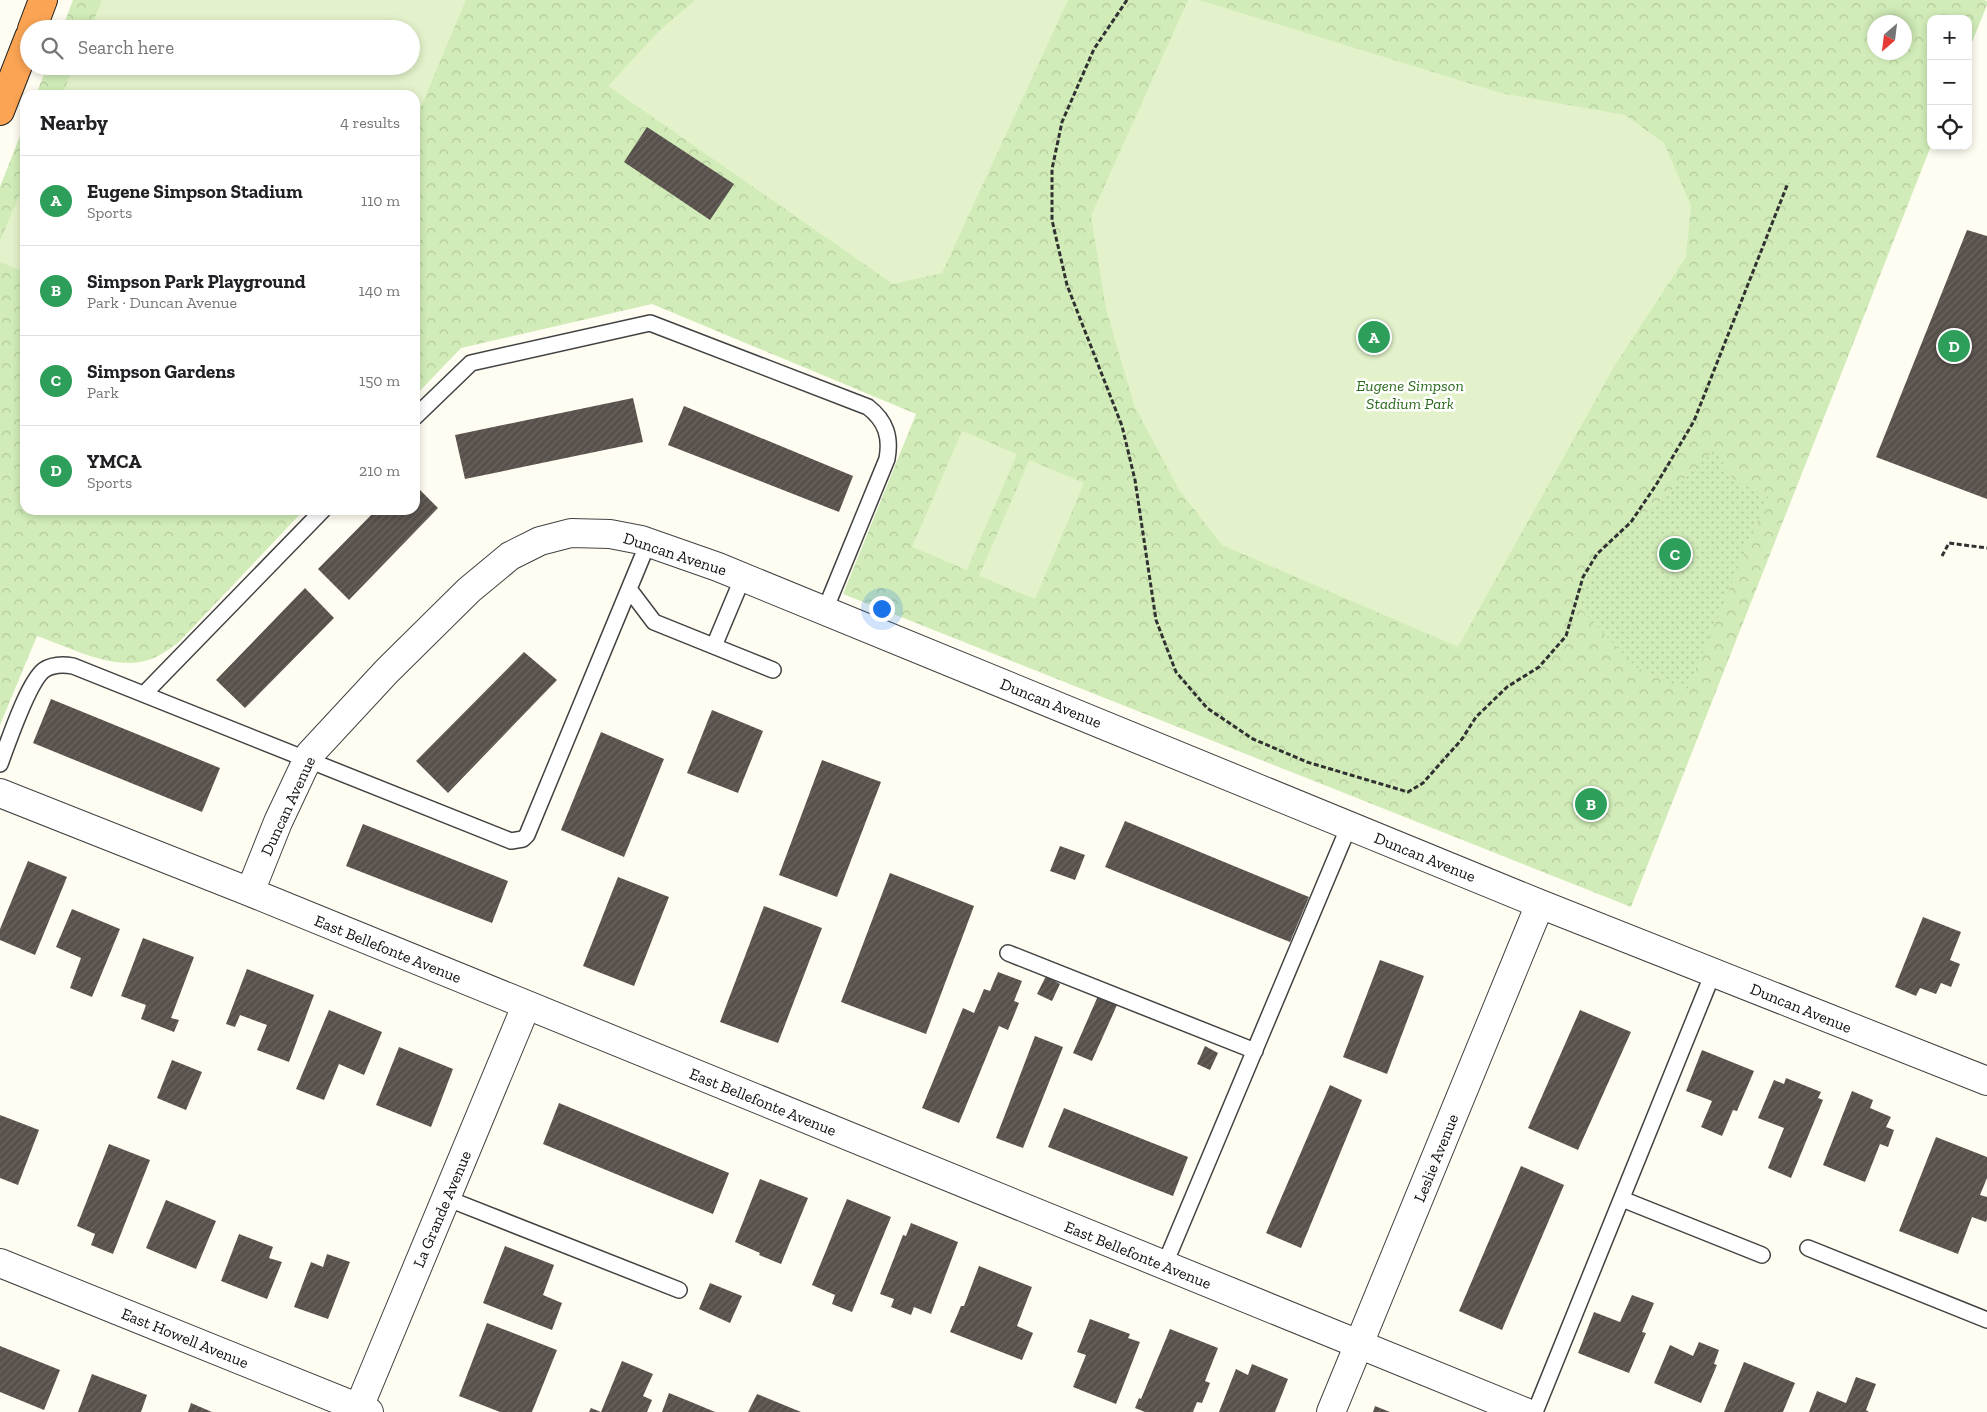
<!DOCTYPE html>
<html lang="en">
<head>
<meta charset="utf-8">
<style>
	:root { --surface:#fff; --page:#f2f2f2; --text:#202124; --muted:#757577; --line:#e0e0e0; --accent:#2563eb }
	body { margin:0; font-family:"Zilla Slab",serif; background:var(--page); color:var(--text) }
	.controls { position:absolute; right:15px; top:15px; display:grid; overflow:hidden; border-radius:10px; box-shadow:0 2px 8px #0003 }
	.controls button { width:45px; height:45px; display:grid; place-items:center; padding:0; border:0; border-bottom:1px solid var(--line); background:var(--surface); color:var(--text); font:25px sans-serif }
	.compass { position:absolute; left:1867px; top:15px; width:45px; height:45px; border-radius:50%; background:var(--surface); box-shadow:0 2px 8px #0003; rotate:208deg }
	.you { position:absolute; left:881px; top:608px; width:18px; height:18px; margin:-12px; border:4px solid #fff; border-radius:50%; background:#1a73e8; box-shadow:0 0 0 8px #1a73e833 }
	.badge { display:grid; place-items:center; width:32px; height:32px; border-radius:50%; background:var(--accent); color:#fff; font-size:16px; font-weight:700 }
	.pin { position:absolute; translate:-50% -50%; border:2px solid #fff; box-shadow:0 1px 5px #0006 }
	.list { margin:0; padding:0; list-style:none }
	h2 { display:flex; justify-content:space-between; align-items:center; height:65px; margin:0; padding:0 20px; font-size:21px }
	h2 small { font-size:16px; font-weight:400; color:var(--muted) }
	.list li { display:grid; grid-template-columns:32px 1fr auto; gap:15px; align-items:center; box-sizing:border-box; height:90px; padding:0 20px; border-top:1px solid var(--line) }
	.list b { display:block; font-size:19px; white-space:nowrap }
	.list p { margin:0; font-size:16px; white-space:nowrap; color:var(--muted) }
	.list em { font-size:16px; font-style:normal; color:var(--muted) }
	.icon { flex:none; width:28px; height:28px; fill:none; stroke:currentColor; stroke-width:2; stroke-linecap:round; stroke-linejoin:round }
	.map { position:relative; flex:none; width:1987px; height:1412px; overflow:hidden }
	.search { position:absolute; background:var(--surface); box-shadow:0 2px 8px #0003; left:20px; top:20px; width:400px; height:55px; display:flex; align-items:center; gap:12px; box-sizing:border-box; padding:0 18px; border-radius:28px; color:var(--muted); font-size:19px }
	.panel { position:absolute; background:var(--surface); box-shadow:0 2px 8px #0003; left:20px; top:90px; width:400px; height:425px; border-radius:15px }
	.map>svg:first-child { display:block }
	.park { fill:url(#park-crowns); fill-rule:evenodd }
	.garden { fill:url(#garden-dots) }
	.pitch { fill:#e3f2ca }
	.building { fill:url(#building-hatch) }
	.lines { fill:none; stroke-linecap:round; stroke-linejoin:round }
	.lane-casing { stroke:#424242; stroke-width:18 }
	.street-casing { stroke:#424242; stroke-width:30 }
	.highway-casing { stroke:#202020; stroke-width:30 }
	.path { stroke:#313131; stroke-width:3; stroke-dasharray:5 2.5; stroke-linecap:butt }
	.lane { stroke:#fff; stroke-width:15 }
	.street { stroke:#fff; stroke-width:28 }
	.highway { stroke:#fba453; stroke-width:28 }
	.labels { text-anchor:middle; dominant-baseline:central; stroke-width:5; stroke-linejoin:round; paint-order:stroke }
	.park-label { font-size:16px; font-style:italic; fill:#296a1b; stroke:#fff }
	.street-label { font-size:16px; fill:#0f0f0f; stroke:#fff }
</style>
</head>
<body>
<div class="map">
<svg width="1987" height="1412" viewBox="0 0 1987 1412">
	<defs>
		<pattern id="park-crowns" width="20" height="18" patternUnits="userSpaceOnUse" patternTransform="scale(1.25)"><rect width="20" height="18" fill="#d1ecb8"/><path d="M2 6a3 3 0 1 1 6 0M12 15a3 3 0 1 1 6 0" fill="none" stroke="#b2c99d"/></pattern>
		<pattern id="garden-dots" width="8" height="8" patternUnits="userSpaceOnUse" patternTransform="scale(1.25)"><rect width="8" height="8" fill="#d1ecb8"/><path d="M2 2h.1M6 6h.1" fill="none" stroke="#b2c99d" stroke-width="1.8" stroke-linecap="round"/></pattern>
		<pattern id="building-hatch" width="6" height="6" patternUnits="userSpaceOnUse" patternTransform="scale(1.25)"><rect width="6" height="6" fill="#58504b"/><path d="M-1 1l2-2M0 6l6-6M5 7l2-2" fill="none" stroke="#6b6561"/></pattern>
	</defs>
	<rect width="100%" height="100%" fill="#fffdf1"/>
	<path class="park" d="M73 0H1984L1987 1V5L1968 52V19H1931V146L1631 907 843 594 916 414 652 304 461 348 415 396V95H36L47 66H411V29H62ZM1874 22H1904V52H1874Z
		M25 123V510H304L179 642C172 647 164 653 156 657 120 675 72 648 37 636L0 725V187Z"/>
	<path class="garden" d="M1715 450 1733 479 1768 497 1687 690 1637 668 1579 608 1588 577 1626 532Z"/>
	<path class="pitch" d="M102 0H466L415 121V95H62L74 66H411V29H90Z
		M695 0H1068L942 273 893 284 608 86 660 30Z
		M1188 0H1199L1501 93 1625 115 1664 143 1691 206 1686 257 1615 365 1458 647 1222 545 1179 490 1134 405 1106 309 1091 216Z
		M25 182V272L0 262V241Z
		M962 431 1017 454 967 570 912 547Z
		M1029 460 1084 483 1035 599 979 576Z"/>
	<path class="building" d="M647 127 734 184 710 220 624 162Z
		M1967 230 1987 236V499L1876 457Z
		M633 398 643 442 465 479 455 435Z
		M684 406 853 476 839 512 668 445Z
		M415 485 438 508 349 600 318 569 376 510H415Z
		M305 588 334 618 245 708 216 680Z
		M524 652 557 680 448 793 416 761Z
		M51 699 220 768 202 812 33 743Z
		M712 710 763 731 738 793 687 773Z
		M601 732 664 759 624 857 561 830Z
		M822 760 881 782 837 897 779 875Z
		M1125 821 1309 897 1290 942 1105 867Z
		M363 824 508 881 492 923 346 866Z
		M1060 846 1085 855 1075 880 1050 871Z
		M28 861 67 877 35 955 0 940V929Z
		M890 873 974 906 926 1034 841 1002Z
		M618 877 669 897 634 986 583 966Z
		M764 906 822 928 778 1043 720 1022Z
		M72 909 120 929 92 997 70 988 81 958 56 947Z
		M1923 917 1961 932 1950 960 1960 964 1951 987 1941 983 1936 994 1920 988 1916 996 1895 987Z
		M143 938 194 957 171 1018 179 1020 174 1032 141 1019 146 1005 121 996Z
		M1380 960 1424 976 1387 1074 1343 1057Z
		M247 969 314 995 289 1062 257 1050 267 1025 240 1015 235 1027 226 1024Z
		M998 972 1022 981 1014 1001 1019 1003 1008 1030 999 1026 959 1123 922 1108 963 1008 974 1013 984 989 990 991Z
		M1046 976 1060 984 1052 1001 1037 994Z
		M1098 996 1117 1005 1092 1061 1073 1053Z
		M329 1010 382 1032 364 1075 339 1064 324 1100 296 1089Z
		M1580 1010 1631 1032 1578 1150 1528 1128Z
		M1035 1036 1063 1047 1023 1148 996 1138Z
		M1205 1046 1218 1053 1210 1070 1197 1064Z
		M399 1047 453 1069 431 1127 376 1105Z
		M1702 1050 1754 1071 1737 1111 1733 1110 1722 1136 1701 1127 1712 1101 1686 1091Z
		M172 1060 202 1072 186 1110 157 1098Z
		M1786 1078 1821 1092 1818 1098 1823 1100 1791 1178 1768 1168 1784 1128 1758 1118 1774 1080 1784 1084Z
		M1330 1085 1362 1100 1301 1248 1266 1233Z
		M1852 1091 1873 1100 1870 1108 1891 1117 1886 1127 1894 1130 1888 1147 1880 1144 1865 1182 1823 1165Z
		M559 1103 729 1173 713 1214 543 1144Z
		M1064 1108 1188 1157 1173 1196 1048 1147Z
		M0 1115 39 1130 18 1185 0 1178Z
		M1936 1137 1987 1157V1178L1980 1195 1987 1197V1219L1986 1222 1972 1217 1958 1254 1899 1231Z
		M109 1144 150 1160 113 1254 91 1245 95 1234 77 1226Z
		M1521 1166 1564 1185 1502 1330 1459 1311Z
		M760 1179 808 1198 781 1264 759 1255 760 1253 735 1242Z
		M847 1199 891 1217 852 1312 832 1304 835 1295 812 1285Z
		M166 1200 216 1221 196 1269 146 1248Z
		M911 1223 958 1242 931 1314 914 1307 911 1315 891 1307 894 1299 880 1294 903 1235 906 1236Z
		M239 1234 273 1247 269 1258 282 1262 267 1299 221 1281Z
		M505 1246 554 1265 543 1295 562 1303 552 1330 483 1303Z
		M327 1254 350 1262 328 1319 294 1307 311 1262 323 1267Z
		M979 1266 1032 1287 1017 1326 1033 1333 1022 1360 950 1332 961 1306H964Z
		M710 1283 742 1296 730 1323 699 1309Z
		M1632 1295 1654 1303 1642 1332 1646 1333 1629 1373 1578 1353 1594 1312 1620 1322Z
		M1090 1319 1130 1334 1128 1338 1140 1342 1116 1404 1073 1387 1086 1355 1077 1352Z
		M487 1323 557 1350 532 1412H500L459 1396Z
		M1170 1329 1218 1348 1205 1381 1210 1383 1202 1403 1197 1402 1193 1412H1145L1135 1408 1139 1398 1141 1399Z
		M1699 1342 1719 1350 1714 1364 1717 1365 1701 1403 1654 1383 1670 1345 1693 1356Z
		M0 1346 60 1370 44 1410 0 1392Z
		M622 1361 653 1374 643 1396 652 1400 647 1412H589L591 1408 601 1412Z
		M1744 1362 1795 1383 1783 1412H1724Z
		M1252 1364 1288 1379 1275 1412H1219L1236 1369 1248 1375Z
		M92 1374 147 1395 141 1412H78Z
		M1856 1377 1876 1384 1866 1410 1869 1412H1809L1817 1391 1846 1403Z
		M669 1393 696 1404 715 1412H662Z
		M757 1394 801 1412H748Z
		M191 1403 212 1412H188Z
		M1375 1406 1390 1412H1373Z"/>
	<g class="lines">
		<defs>
			<path id="lane" d="M415 417 471 363 650 323 868 407C886 421 891 437 887 459L825 610
				M629 589 654 622 773 670
				M714 646 743 577
				M144 694 323 510
				M0 764C8 743 28 682 44 670 53 664 62 664 73 666L511 841 523 839 527 835 648 543
				M1008 953 1255 1051
				M446 1198 679 1290
				M1622 1199 1762 1255
				M1808 1248 1987 1320
				M1164 1266 1349 826
				M1535 1412 1713 973"/>
			<path id="street" d="M0 793 250 892 1525 1412
				M250 892 278 822 310 754 387 671 469 590 510 556 540 541 571 533 610 534 641 540 718 567 1540 904 1987 1081
				M0 1263 369 1412
				M357 1412 526 1006
				M1331 1412 1540 904"/>
			<path id="highway" d="M32 29 43 0
				M0 111 29 37"/>
		</defs>
		<use href="#lane" class="lane-casing"/>
		<use href="#street" class="street-casing"/>
		<use href="#highway" class="highway-casing"/>
		<path class="path" d="M1127 0 1094 49 1062 122 1052 169V220L1067 285 1122 426 1135 480 1156 620 1176 672 1207 708 1253 739 1307 762 1408 792 1423 783 1462 739 1476 717 1507 687 1539 667 1566 636 1583 577 1597 554 1631 522 1656 485 1694 421 1788 183
			M1942 556 1949 543 1987 548"/>
		<use href="#lane" class="lane"/>
		<use href="#street" class="street"/>
		<use href="#highway" class="highway"/>
	</g>
	<g class="labels">
		<g class="park-label">
			<text x="1410" y="385">Eugene Simpson<tspan x="1410" dy="18">Stadium Park</tspan></text>
		</g>
		<g class="street-label">
			<text transform="translate(675 554) rotate(18)">Duncan Avenue</text>
			<text transform="translate(1051 703) rotate(22)">Duncan Avenue</text>
			<text transform="translate(288 806) rotate(-65)">Duncan Avenue</text>
			<text transform="translate(1425 857) rotate(22)">Duncan Avenue</text>
			<text transform="translate(388 949) rotate(22)">East Bellefonte Avenue</text>
			<text transform="translate(1801 1008) rotate(22)">Duncan Avenue</text>
			<text transform="translate(763 1102) rotate(22)">East Bellefonte Avenue</text>
			<text transform="translate(1436 1158) rotate(-68)">Leslie Avenue</text>
			<text transform="translate(442 1209) rotate(-67)">La Grande Avenue</text>
			<text transform="translate(1138 1255) rotate(22)">East Bellefonte Avenue</text>
			<text transform="translate(185 1338) rotate(22)">East Howell Avenue</text>
		</g>
	</g>
</svg>
<div class="controls">
<button>+</button>
<button>−</button>
<button><svg class="icon" aria-label="locate" viewBox="0 0 24 24"><circle cx="12" cy="12" r="6"/><path d="M12 2v4M12 18v4M2 12h4M18 12h4"/></svg></button>
</div>
<svg class="compass" viewBox="-18 -18 36 36"><path d="M0-13l5 13h-10z" fill="#e53935"/><path d="M0 13l5-13h-10z" fill="#757577"/></svg>
<div class="you"></div>
<div class="pin badge" style="left:1374px;top:337px;background:#2e9e5b">A</div>
<div class="pin badge" style="left:1591px;top:804px;background:#2e9e5b">B</div>
<div class="pin badge" style="left:1675px;top:554px;background:#2e9e5b">C</div>
<div class="pin badge" style="left:1954px;top:346px;background:#2e9e5b">D</div>
<div class="search"><svg class="icon" aria-label="search" viewBox="0 0 24 24"><circle cx="10" cy="10" r="6"/><path d="M15 15l6 6"/></svg>Search here</div>
<section class="panel">
<h2>Nearby<small>4 results</small></h2>
<ul class="list">
<li><span class="badge" style="background:#2e9e5b">A</span><div><b>Eugene Simpson Stadium</b><p>Sports</p></div><em>110 m</em></li>
<li><span class="badge" style="background:#2e9e5b">B</span><div><b>Simpson Park Playground</b><p>Park · Duncan Avenue</p></div><em>140 m</em></li>
<li><span class="badge" style="background:#2e9e5b">C</span><div><b>Simpson Gardens</b><p>Park</p></div><em>150 m</em></li>
<li><span class="badge" style="background:#2e9e5b">D</span><div><b>YMCA</b><p>Sports</p></div><em>210 m</em></li>
</ul>
</section>
</div>
</body>
</html>
